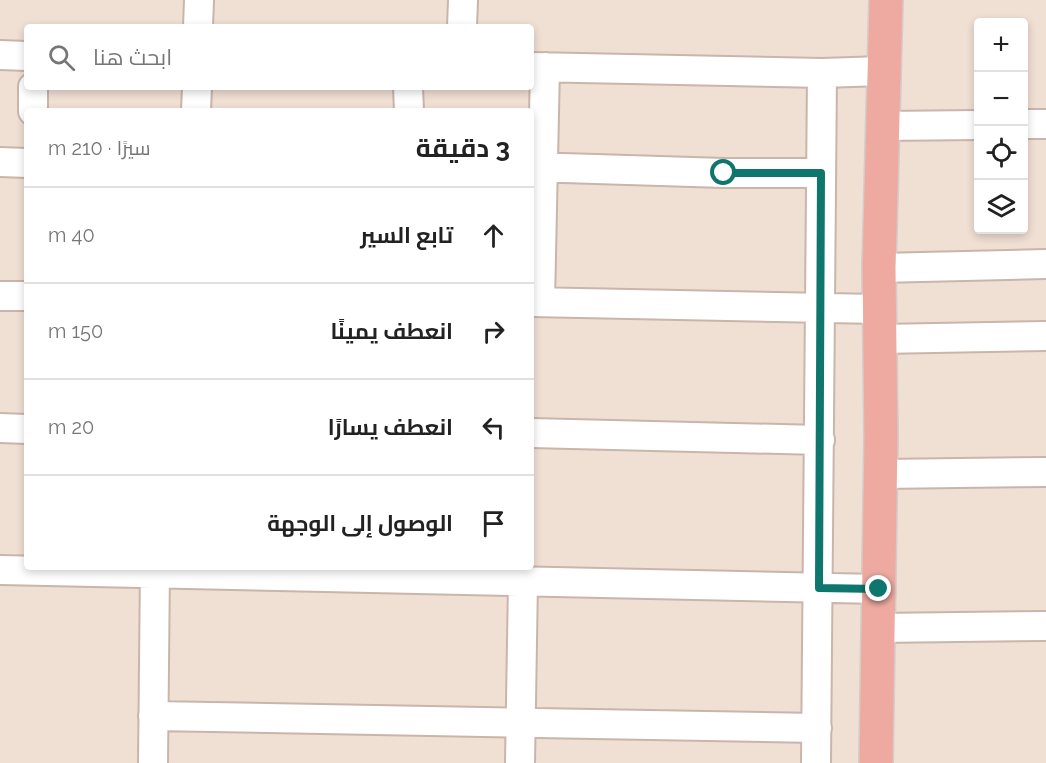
<!DOCTYPE html>
<html lang="ar">
<head>
<meta charset="utf-8">
<style>
	:root { --surface:#fff; --page:#f2f2f2; --text:#222; --muted:#767676; --line:#e0e0e0 }
	body { margin:0; font-family:Raleway,Cairo,sans-serif; background:var(--page); color:var(--text); direction:rtl }
	.controls { position:absolute; right:18px; top:18px; display:grid; overflow:hidden; border-radius:6px; box-shadow:0 3px 9px #0003 }
	.controls button { width:54px; height:54px; display:grid; place-items:center; padding:0; border:0; border-bottom:2px solid var(--line); background:var(--surface); color:var(--text); font:30px sans-serif }
	.stop { position:absolute; width:18px; height:18px; margin:-14px; border:4px solid #0f766e; border-radius:50%; background:#fff }
	.stop.end { background:#0f766e; border-color:#fff; box-shadow:0 2px 6px #0008 }
	.list { margin:0; padding:0; list-style:none }
	h2 { display:flex; justify-content:space-between; align-items:center; height:78px; margin:0; padding:0 24px; font-size:26px }
	h2 small { font-size:20px; font-weight:400; color:var(--muted) }
	.list li { display:grid; grid-template-columns:39px 1fr auto; gap:18px; align-items:center; box-sizing:border-box; height:96px; padding:0 24px; border-top:2px solid var(--line) }
	.list b { display:block; font-size:22px; white-space:nowrap }
	.list em { font-size:20px; font-style:normal; color:var(--muted) }
	.icon { flex:none; width:33px; height:33px; fill:none; stroke:currentColor; stroke-width:2; stroke-linecap:round; stroke-linejoin:round }
	.map { position:relative; flex:none; width:1046px; height:763px; overflow:hidden; direction:ltr }
	.search { position:absolute; background:var(--surface); box-shadow:0 3px 9px #0003; left:24px; top:24px; width:510px; height:66px; display:flex; align-items:center; gap:15px; box-sizing:border-box; padding:0 21px; border-radius:6px; color:var(--muted); font-size:22px }
	.panel { position:absolute; background:var(--surface); box-shadow:0 3px 9px #0003; left:24px; top:108px; width:510px; height:462px; border-radius:6px; direction:rtl }
	.map>svg:first-child { display:block }
	.residential { fill:#f0dfd3; fill-rule:evenodd }
	.lines { fill:none; stroke-linecap:round; stroke-linejoin:round }
	.minor-casing { stroke:#c9b5ab; stroke-width:32 }
	.highway-casing { stroke:#d4ccc9; stroke-width:36 }
	.minor { stroke:#fff; stroke-width:28 }
	.highway { stroke:#eeaaa0; stroke-width:33 }
	.route { stroke:#0f766e; stroke-width:8 }
</style>
</head>
<body>
<div class="map">
<svg width="1046" height="763" viewBox="0 0 1046 763">
	<rect width="100%" height="100%" fill="#f9eee3"/>
	<path class="residential" d="M0 0H1046V763H0ZM978 22H1024V230H978ZM27 27H531V87H27ZM27 111H531V567H27Z"/>
	<g class="lines">
		<defs>
			<path id="minor" d="M198 27 199 0
				M462 27 463 0
				M0 55 27 56
				M531 67 822 73 883 71
				M33 87V111
				M408 87 409 111
				M196 111 197 87
				M1024 124H1046
				M882 126 978 125
				M0 162 27 163
				M531 167 724 173H821
				M879 268 1046 264
				M0 296H27
				M531 302 879 309
				M540 302 545 67
				M879 339 1046 336
				M0 428 27 429
				M531 433 820 440
				M881 474 1046 472
				M0 570 879 589
				M878 628 1046 626
				M153 716 817 728
				M153 763 155 567
				M520 763 523 581
				M816 763 822 73"/>
			<path id="highway" d="M876 763 881 438 879 268 886 0"/>
		</defs>
		<use href="#minor" class="minor-casing"/>
		<use href="#highway" class="highway-casing"/>
		<use href="#minor" class="minor"/>
		<use href="#highway" class="highway"/>
	</g>
	<g class="lines">
		<path class="route" d="M724 173H821L819 588 879 589"/>
	</g>
</svg>
<div class="controls">
<button>+</button>
<button>−</button>
<button><svg class="icon" aria-label="locate" viewBox="0 0 24 24"><circle cx="12" cy="12" r="6"/><path d="M12 2v4M12 18v4M2 12h4M18 12h4"/></svg></button>
<button><svg class="icon" aria-label="layers" viewBox="0 0 24 24"><path d="M12 4l9 5-9 5-9-5zM3 14l9 5 9-5"/></svg></button>
</div>
<div class="stop" style="left:724px;top:173px"></div>
<div class="stop end" style="left:879px;top:589px"></div>
<div class="search"><svg class="icon" aria-label="search" viewBox="0 0 24 24"><circle cx="10" cy="10" r="6"/><path d="M15 15l6 6"/></svg>ابحث هنا</div>
<section class="panel">
<h2>3 دقيقة<small>سيرًا · 210 m</small></h2>
<ul class="list">
<li><svg class="icon" aria-label="ahead" viewBox="0 0 24 24"><path d="M12 20V5M6 11l6-6 6 6"/></svg><div><b>تابع السير</b></div><em>40 m</em></li>
<li><svg class="icon" aria-label="right" viewBox="0 0 24 24"><path d="M7 20v-9h11M14 6l5 5-5 5"/></svg><div><b>انعطف يمينًا</b></div><em>150 m</em></li>
<li><svg class="icon" aria-label="left" viewBox="0 0 24 24"><path d="M17 20v-9H6M10 6l-5 5 5 5"/></svg><div><b>انعطف يسارًا</b></div><em>20 m</em></li>
<li><svg class="icon" aria-label="arrive" viewBox="0 0 24 24"><path d="M6 21V4h12l-3 4 3 4H6"/></svg><div><b>الوصول إلى الوجهة</b></div></li>
</ul>
</section>
</div>
</body>
</html>
